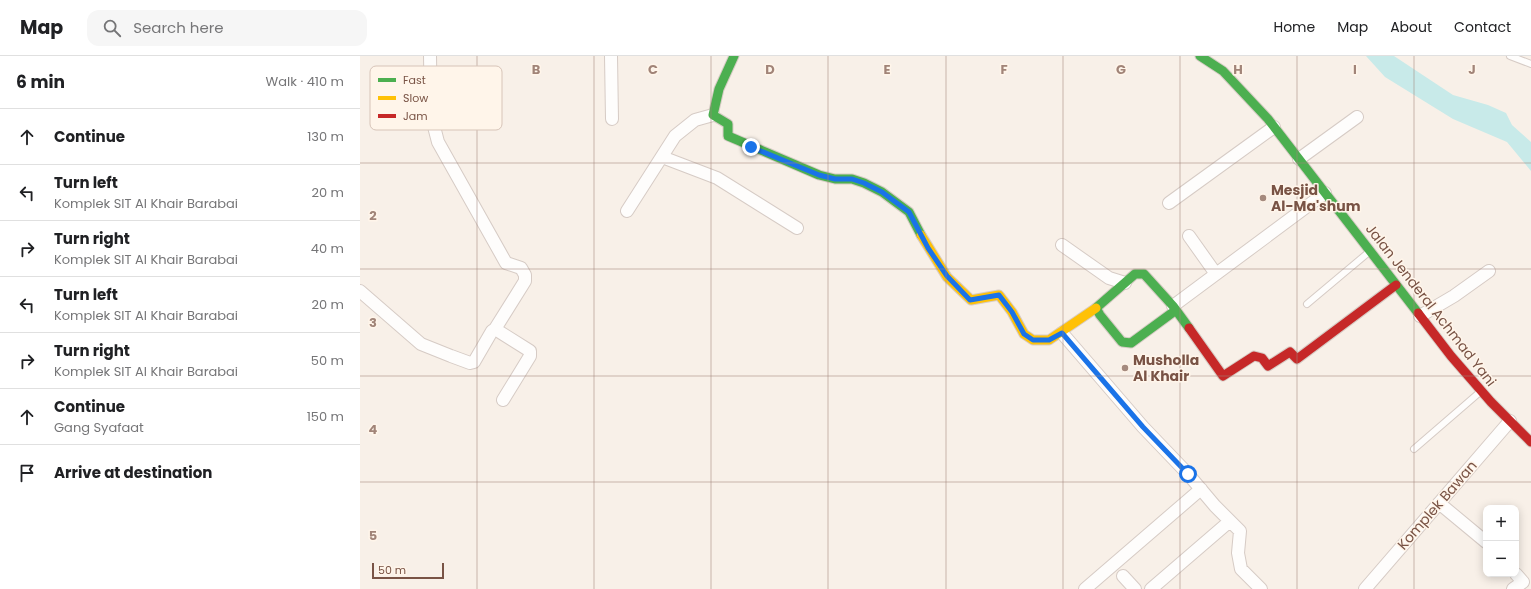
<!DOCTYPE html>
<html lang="en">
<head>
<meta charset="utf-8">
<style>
	:root { --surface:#fff; --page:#f6f6f6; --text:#202124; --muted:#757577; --line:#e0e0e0 }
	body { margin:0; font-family:Poppins,sans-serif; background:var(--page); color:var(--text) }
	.controls { position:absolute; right:12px; bottom:12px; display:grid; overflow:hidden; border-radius:8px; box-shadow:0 2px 10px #0003 }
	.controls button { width:36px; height:36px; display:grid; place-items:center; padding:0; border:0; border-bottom:1px solid var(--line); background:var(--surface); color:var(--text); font:20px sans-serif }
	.scale { position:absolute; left:12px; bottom:10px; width:72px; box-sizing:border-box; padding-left:4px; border:2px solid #795345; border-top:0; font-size:11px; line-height:14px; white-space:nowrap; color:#795345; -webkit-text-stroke:3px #fff5ea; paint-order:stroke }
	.stop { position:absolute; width:12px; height:12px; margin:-9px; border:3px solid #1a73e8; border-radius:50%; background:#fff }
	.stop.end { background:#1a73e8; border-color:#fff; box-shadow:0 1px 4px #0008 }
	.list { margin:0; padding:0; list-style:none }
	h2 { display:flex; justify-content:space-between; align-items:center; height:52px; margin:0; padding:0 16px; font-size:17px }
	h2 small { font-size:13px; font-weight:400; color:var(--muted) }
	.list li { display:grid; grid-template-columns:26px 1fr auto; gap:12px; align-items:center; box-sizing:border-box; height:56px; padding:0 16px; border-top:1px solid var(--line) }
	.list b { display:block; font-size:15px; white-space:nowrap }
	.list p { margin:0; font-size:13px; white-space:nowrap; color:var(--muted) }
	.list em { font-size:13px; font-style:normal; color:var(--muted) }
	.icon { flex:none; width:22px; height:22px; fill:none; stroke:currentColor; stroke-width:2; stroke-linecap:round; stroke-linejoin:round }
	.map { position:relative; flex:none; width:1171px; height:533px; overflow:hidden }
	header { display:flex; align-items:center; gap:24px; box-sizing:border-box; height:56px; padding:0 20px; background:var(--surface); border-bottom:1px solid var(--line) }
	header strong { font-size:19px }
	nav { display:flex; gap:22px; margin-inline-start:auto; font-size:14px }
	.search { width:280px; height:36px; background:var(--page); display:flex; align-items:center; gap:10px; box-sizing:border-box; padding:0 14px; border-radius:12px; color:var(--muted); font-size:15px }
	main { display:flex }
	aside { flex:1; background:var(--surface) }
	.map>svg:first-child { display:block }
	.water { fill:#c8eae9 }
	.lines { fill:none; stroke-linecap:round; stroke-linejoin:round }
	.lane-casing { stroke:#d6cbc5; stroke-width:8 }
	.street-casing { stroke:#d6cbc5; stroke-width:14 }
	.fast-casing { stroke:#d7ccc5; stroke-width:11 }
	.slow-casing { stroke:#d7ccc5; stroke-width:11 }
	.jam-casing { stroke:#d7ccc5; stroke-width:11 }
	.lane { stroke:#fefdfc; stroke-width:6 }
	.street { stroke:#fefdfc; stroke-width:12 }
	.fast { stroke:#4caf50; stroke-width:9 }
	.slow { stroke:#ffc107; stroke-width:9 }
	.jam { stroke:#c62828; stroke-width:9 }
	.route { stroke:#1a73e8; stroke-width:5 }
	.grid { fill:none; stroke:#a18478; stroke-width:1; stroke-opacity:0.55 }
	.poi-dot { fill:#a58a7e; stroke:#fff5ea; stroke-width:1.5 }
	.labels { text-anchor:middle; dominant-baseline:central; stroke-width:3; stroke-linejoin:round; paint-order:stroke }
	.poi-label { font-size:14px; font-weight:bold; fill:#795345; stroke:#fff5ea; text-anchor:start }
	.street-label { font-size:14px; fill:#795345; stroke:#fff5ea }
	.key { fill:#fff5ea; stroke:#d7c4b8; stroke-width:1 }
	.key-label { font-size:11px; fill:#795345 }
	.grid-label { font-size:13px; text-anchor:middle; font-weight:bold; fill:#a18478; stroke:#fff5ea; stroke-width:3; stroke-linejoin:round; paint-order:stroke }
</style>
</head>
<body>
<header>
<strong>Map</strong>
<div class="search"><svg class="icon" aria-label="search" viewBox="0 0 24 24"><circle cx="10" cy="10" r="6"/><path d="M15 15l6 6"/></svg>Search here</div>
<nav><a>Home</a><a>Map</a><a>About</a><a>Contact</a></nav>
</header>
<main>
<aside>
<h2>6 min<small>Walk · 410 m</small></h2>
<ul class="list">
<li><svg class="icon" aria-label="ahead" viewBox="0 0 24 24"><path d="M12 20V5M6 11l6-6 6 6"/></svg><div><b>Continue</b></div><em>130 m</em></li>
<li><svg class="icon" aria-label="left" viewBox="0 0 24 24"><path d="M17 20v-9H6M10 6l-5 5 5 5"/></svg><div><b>Turn left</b><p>Komplek SIT Al Khair Barabai</p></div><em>20 m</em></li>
<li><svg class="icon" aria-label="right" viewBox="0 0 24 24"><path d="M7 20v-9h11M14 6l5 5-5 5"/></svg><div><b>Turn right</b><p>Komplek SIT Al Khair Barabai</p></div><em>40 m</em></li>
<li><svg class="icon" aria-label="left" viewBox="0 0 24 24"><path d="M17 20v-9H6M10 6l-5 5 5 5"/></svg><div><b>Turn left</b><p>Komplek SIT Al Khair Barabai</p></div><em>20 m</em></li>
<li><svg class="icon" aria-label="right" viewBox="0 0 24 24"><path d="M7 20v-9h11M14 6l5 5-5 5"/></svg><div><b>Turn right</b><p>Komplek SIT Al Khair Barabai</p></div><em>50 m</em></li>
<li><svg class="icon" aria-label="ahead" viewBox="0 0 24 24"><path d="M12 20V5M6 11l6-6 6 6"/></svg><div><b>Continue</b><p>Gang Syafaat</p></div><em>150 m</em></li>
<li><svg class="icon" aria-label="arrive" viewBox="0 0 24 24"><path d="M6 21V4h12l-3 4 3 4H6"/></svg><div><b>Arrive at destination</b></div></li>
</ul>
</aside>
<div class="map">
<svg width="1171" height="533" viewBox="0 0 1171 533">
	<rect width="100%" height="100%" fill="#f8f0e8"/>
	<path class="water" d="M1006 0H1034L1093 39 1128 49 1146 57 1152 69 1171 86V115L1147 86 1093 63 1025 21Z"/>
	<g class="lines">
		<defs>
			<path id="lane" d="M1150 0 1171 8
				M947 248 1009 196
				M1054 393 1120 336"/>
			<path id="street" d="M70 0 71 59 78 86 146 207 161 212 165 219V225L135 273
				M251 0 252 63
				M302 101 357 122 437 172
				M939 103 997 61
				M809 147 914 71
				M267 155 315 80 335 64 353 59
				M829 180 856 218
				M702 189 749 222 765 227
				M0 235 61 288 91 300 110 307 114 306 132 275 135 273 170 295V300L143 344
				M813 250 965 137
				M1060 260 1094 240 1129 215
				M702 277 783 371 828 418 855 450 880 475 878 497 881 513 901 533
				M1079 447 1126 486
				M763 520 775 533
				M725 533 841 433
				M791 533 870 465
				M1005 533 1150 365
				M1153 533 1163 526 1156 518"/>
			<path id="fast" d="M374 0 359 33 353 59 368 68V80L459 119 475 123H492L504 127 522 136 549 156 561 179
				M840 0 863 15 908 63 1058 257
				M816 254 771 287 762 286 740 259 736 252 775 218H784L813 250 829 272"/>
			<path id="slow" d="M561 179 587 221 611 244 639 239 652 256 664 278 673 284H689L736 252"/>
			<path id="jam" d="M1058 257 1091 300 1131 346 1171 386
				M829 272 863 320 894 300 902 302 908 310 930 296 937 303 1036 229"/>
		</defs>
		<use href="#lane" class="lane-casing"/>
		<use href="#street" class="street-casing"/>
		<use href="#fast" class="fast-casing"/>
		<use href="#slow" class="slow-casing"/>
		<use href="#jam" class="jam-casing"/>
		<use href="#lane" class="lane"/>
		<use href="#street" class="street"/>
		<use href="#fast" class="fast"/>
		<use href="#slow" class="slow"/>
		<use href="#jam" class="jam"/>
	</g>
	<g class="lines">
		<path class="route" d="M391 91 459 119 475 123H492L504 127 522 136 549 156 568 192 587 220 610 244 639 239 652 256 664 278 673 284H689L702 277 783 371 828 418"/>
	</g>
	<path class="grid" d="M117 0V533M234 0V533M351 0V533M468 0V533M586 0V533M703 0V533M820 0V533M937 0V533M1054 0V533M0 107H1171M0 213H1171M0 320H1171M0 426H1171"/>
	<g class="poi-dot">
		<circle cx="903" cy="142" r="4"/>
		<circle cx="765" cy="312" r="4"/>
	</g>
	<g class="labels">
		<g class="poi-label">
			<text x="911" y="134">Mesjid<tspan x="911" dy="16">Al-Ma'shum</tspan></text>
			<text x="773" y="304">Musholla<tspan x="773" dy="16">Al Khair</tspan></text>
		</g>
		<g class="street-label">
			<text transform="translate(1071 249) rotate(52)">Jalan Jenderal Achmad Yani</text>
			<text transform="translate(1077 449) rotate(-49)">Komplek Bawan</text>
		</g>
	</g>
	<rect x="10" y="10" width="132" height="64" rx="6" class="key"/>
	<rect x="18" y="22" width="18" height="4" fill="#4caf50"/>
	<rect x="18" y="40" width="18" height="4" fill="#ffc107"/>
	<rect x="18" y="58" width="18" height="4" fill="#c62828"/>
	<g class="key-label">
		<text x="43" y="28">Fast</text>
		<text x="43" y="46">Slow</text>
		<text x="43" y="64">Jam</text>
	</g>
	<g class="grid-label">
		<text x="176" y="18">B</text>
		<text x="293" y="18">C</text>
		<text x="410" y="18">D</text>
		<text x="527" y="18">E</text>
		<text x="644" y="18">F</text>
		<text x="761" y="18">G</text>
		<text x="878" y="18">H</text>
		<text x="995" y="18">I</text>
		<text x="1112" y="18">J</text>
		<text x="13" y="164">2</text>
		<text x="13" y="271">3</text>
		<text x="13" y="378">4</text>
		<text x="13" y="484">5</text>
	</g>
</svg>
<div class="controls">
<button>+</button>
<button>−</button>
</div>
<div class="scale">50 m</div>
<div class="stop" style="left:828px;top:418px"></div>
<div class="stop end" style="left:391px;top:91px"></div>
</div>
</main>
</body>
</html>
